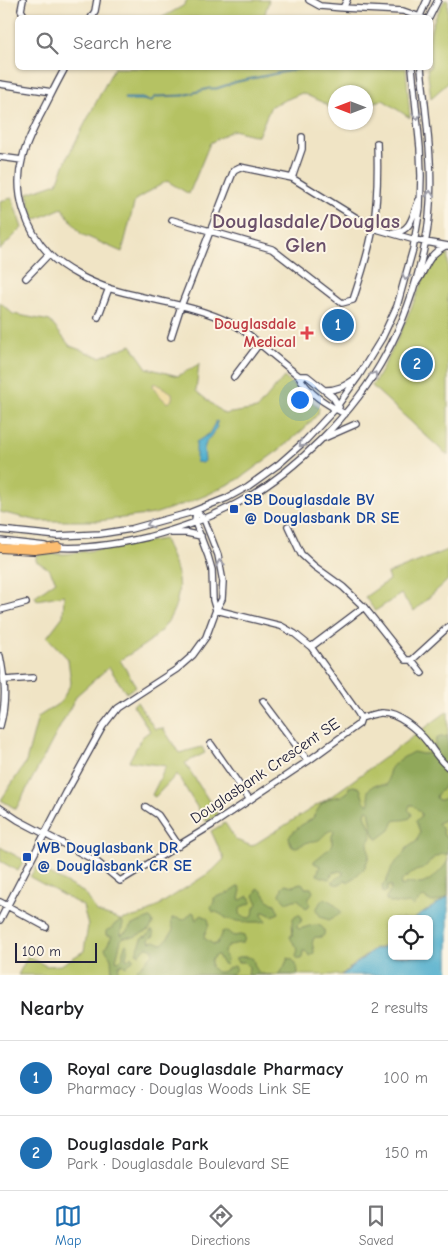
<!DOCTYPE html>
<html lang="en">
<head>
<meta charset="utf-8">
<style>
	:root { --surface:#fff; --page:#f6f6f6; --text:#202124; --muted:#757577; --line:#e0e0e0; --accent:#1f6fb2 }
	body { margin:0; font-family:"Comic Neue",sans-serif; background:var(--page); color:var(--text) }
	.controls { position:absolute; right:15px; bottom:15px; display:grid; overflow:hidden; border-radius:8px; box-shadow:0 1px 4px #0004 }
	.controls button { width:45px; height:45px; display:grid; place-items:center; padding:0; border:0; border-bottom:1px solid var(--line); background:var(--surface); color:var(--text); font:25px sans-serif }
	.compass { position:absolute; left:328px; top:85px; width:45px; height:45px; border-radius:50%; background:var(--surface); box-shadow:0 1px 4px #0004; rotate:270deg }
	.scale { position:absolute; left:15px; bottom:12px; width:82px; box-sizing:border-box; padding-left:5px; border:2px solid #22223b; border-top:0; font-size:14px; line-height:18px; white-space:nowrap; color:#22223b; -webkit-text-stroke:4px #fcf5e5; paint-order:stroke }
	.you { position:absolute; left:299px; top:399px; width:18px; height:18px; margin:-12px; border:4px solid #fff; border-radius:50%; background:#1a73e8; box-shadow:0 0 0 8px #1a73e833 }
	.badge { display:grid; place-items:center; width:32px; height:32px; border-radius:50%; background:var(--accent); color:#fff; font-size:16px; font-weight:700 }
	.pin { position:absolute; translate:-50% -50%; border:2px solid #fff; box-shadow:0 1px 5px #0006 }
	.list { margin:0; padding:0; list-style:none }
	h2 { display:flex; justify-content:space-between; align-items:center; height:65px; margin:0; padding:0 20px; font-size:21px }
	h2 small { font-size:16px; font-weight:400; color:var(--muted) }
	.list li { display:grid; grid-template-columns:32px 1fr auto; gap:15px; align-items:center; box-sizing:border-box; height:75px; padding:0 20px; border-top:1px solid var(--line) }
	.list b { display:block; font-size:19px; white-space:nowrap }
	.list p { margin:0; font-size:16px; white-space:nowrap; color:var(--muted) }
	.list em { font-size:16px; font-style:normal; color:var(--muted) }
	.icon { flex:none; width:28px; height:28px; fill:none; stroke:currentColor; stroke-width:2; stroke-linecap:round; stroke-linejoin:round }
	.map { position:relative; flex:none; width:448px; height:975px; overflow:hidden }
	.search { position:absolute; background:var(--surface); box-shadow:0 1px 4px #0004; left:15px; right:15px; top:15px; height:55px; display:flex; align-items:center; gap:12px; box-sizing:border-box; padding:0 18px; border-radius:8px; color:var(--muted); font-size:19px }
	.sheet { height:215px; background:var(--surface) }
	nav { display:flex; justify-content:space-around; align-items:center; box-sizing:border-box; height:70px; border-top:1px solid var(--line); background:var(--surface); font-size:14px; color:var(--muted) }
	nav a { display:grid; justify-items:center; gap:2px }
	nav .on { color:var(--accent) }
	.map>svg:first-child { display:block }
	.green { fill:#b5c264; stroke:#6c7250 }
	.forest { fill:#90a85a; stroke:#59654a }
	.sand { fill:#eeda9e; stroke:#887e6c }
	.water { fill:#4eadcd; stroke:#386884 }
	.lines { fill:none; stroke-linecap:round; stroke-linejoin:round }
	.minor-casing { stroke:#413f50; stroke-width:8 }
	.highway-casing { stroke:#413f50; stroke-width:10 }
	.minor { stroke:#fff; stroke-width:5.5 }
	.highway { stroke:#fcbd6f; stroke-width:8 }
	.oneway { stroke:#9c9ca7 }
	.health-dot { fill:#e0444e; stroke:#fcf5e5; stroke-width:2 }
	.transit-dot { fill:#1a4fb4; stroke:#fcf5e5; stroke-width:2 }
	.labels { text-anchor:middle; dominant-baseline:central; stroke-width:4; stroke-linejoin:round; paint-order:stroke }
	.health-label { font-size:16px; font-weight:bold; fill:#be3a42; stroke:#fcf5e5; text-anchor:end }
	.transit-label { font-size:16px; font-weight:bold; fill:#164399; stroke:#fcf5e5; text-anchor:start }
	.street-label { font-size:16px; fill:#22223b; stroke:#fcf5e5 }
	.district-label { font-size:21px; font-weight:bold; fill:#6a506a; stroke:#fcf5e5 }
</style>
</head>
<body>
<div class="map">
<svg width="448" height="975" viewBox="0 0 448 975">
	<rect width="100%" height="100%" fill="#fcf5e5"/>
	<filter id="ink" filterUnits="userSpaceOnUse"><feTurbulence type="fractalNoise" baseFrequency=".02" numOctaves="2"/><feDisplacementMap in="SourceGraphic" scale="10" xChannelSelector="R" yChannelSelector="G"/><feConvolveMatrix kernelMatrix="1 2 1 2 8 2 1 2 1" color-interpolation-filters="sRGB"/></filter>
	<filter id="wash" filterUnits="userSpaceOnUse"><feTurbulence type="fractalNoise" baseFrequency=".0096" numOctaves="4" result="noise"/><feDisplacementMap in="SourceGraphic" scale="20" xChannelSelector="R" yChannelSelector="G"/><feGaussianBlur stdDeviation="1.12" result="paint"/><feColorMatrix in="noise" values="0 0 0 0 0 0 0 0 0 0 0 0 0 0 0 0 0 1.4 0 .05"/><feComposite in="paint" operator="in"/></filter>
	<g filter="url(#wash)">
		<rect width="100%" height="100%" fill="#f0e4c5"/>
		<path class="green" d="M187 0H269L264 17 161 18 183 6Z
			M445 0H448V83L431 98 427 68H430C430 57 429 45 430 34 432 22 439 10 445 0Z
			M114 68H406L410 118 383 100 366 104V92H336L335 116 326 104 302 93 271 106 258 136 233 130 210 143 189 194 167 181 135 200 122 252 81 234 62 208 35 220 29 203 28 193 57 183 68 156Z
			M12 198 22 228 0 250V201Z
			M448 254V456L372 386C397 347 412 304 431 262L437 256Z
			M0 302 13 314 50 321 70 346 100 357 131 345 147 368 178 376 199 364 196 391 224 414 257 409 284 377 319 408 318 414 304 429 279 450 239 479 207 495 187 503 154 514 99 521H39L0 512Z
			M164 539C169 552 176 565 178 579 181 598 172 619 159 633 148 644 133 652 120 660L136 686 126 693 109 667 77 695 16 809 1 800 26 762 38 717 61 702 71 683 68 659 47 637 63 616 64 595 37 600 35 596 56 581 49 569 36 561V554H66L88 551Z
			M448 550V580L414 611 401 594 375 611 365 597 389 580 387 574Z
			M137 702 155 729 163 728 179 753 202 747 205 753 185 763 218 815 206 822 177 774 155 797 152 795 166 766 129 761 142 737 150 731 133 705Z
			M448 711V897L414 919H392V941L380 948H375L371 951 341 975H18L28 956 46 966 61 965 84 951 88 926 83 906 30 877 36 867 85 893 97 912 121 920 145 914 212 871 224 859 211 831 225 823 236 840 252 846 333 795Z
			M0 847 24 860 18 871 0 861Z"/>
		<path class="forest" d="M447 736H448V776L445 783 443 789 438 793 436 797 438 800H441L448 796C448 804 445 810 446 819L438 823 442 828 444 836 448 837V854C434 854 433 859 425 867 421 871 418 869 414 872 410 874 409 877 404 878L400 884 402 886C405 885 407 883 410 883 414 882 417 884 421 884 430 882 445 868 448 860V896C442 899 436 904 430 901 427 899 425 898 423 897L413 906 409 903C403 905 391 903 386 900V897L391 890V885L387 887V891L383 893 382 886 386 882 393 865 400 858 407 848 417 841 420 832 416 821 421 816V813L413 805H410C407 812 409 810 412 814L410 818C403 821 400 819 394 821L390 830 378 839 376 838 373 832 369 810H367L366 811 365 815 371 829V837L368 842 369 857 364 869 349 882 345 880C341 884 337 886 333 883V881L343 874V872L339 871 333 873 330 878 328 879 317 875 320 866 314 863V861C320 856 327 851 332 845V836L334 832 333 830C326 831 325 835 320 839 317 842 313 840 309 842 299 845 291 854 289 836L300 826 312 819 322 803 331 798 342 796 348 792 349 787 354 786 360 788 364 801 367 804H369C370 799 368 795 368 790L374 785H387C389 781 388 777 389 773 390 764 406 756 413 752L422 754 435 753 436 751 435 746 436 739 440 737H444Z
			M301 883 303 884 305 888H311L313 892C310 897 307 898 310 904L308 907 306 908C303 906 301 902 299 900 294 898 290 903 286 902L280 895 282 887 285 884 294 886 297 884Z
			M239 886 241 890 239 899 241 900 248 896 251 898V903L241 907 239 914 241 916 249 918 253 916 254 908 258 903 254 896 258 888C266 892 266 902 275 904L279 913 272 916 264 912H262V915L266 921C257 923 237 922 228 919 222 916 220 912 213 912L211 908 214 902V898L230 892Z
			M325 899C331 900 338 907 341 912L340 914 329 920 321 917 316 910 321 901Z
			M192 912 194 913 196 920 202 915 208 919C211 926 205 931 204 938L213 944H217L222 932C228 929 229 934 234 936L240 935 244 936 245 938 243 943C237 943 225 945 224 952 224 953 227 959 227 960L226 965 222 963 218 955H216L211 960V967L216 972C225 973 227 968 234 966L236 967V970L231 975H134L138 968 153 954V949L147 947 145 948 140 954 136 953 143 937 147 936 151 931H153L154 936 150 938 149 940 150 942 154 941 162 944C167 941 168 935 173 932 174 927 170 923 172 918 183 917 181 925 192 912Z
			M296 915H300L302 917 301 922 297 925V927L299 929C305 928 314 923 320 926 324 927 326 933 323 936 321 938 317 937 315 937 310 943 314 946 314 953L310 956 305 951H303L302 959H298L296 956C301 944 293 947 290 936H292C294 928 289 920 296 915Z
			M150 918 152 920 153 924 149 930 134 937H124L121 940 116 960 118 961 123 958V951L126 944 128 945 126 958 127 960 132 956 133 958V960L126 967 122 964 119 965 118 974 112 975 111 958 105 949 112 936 106 935V931L107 930 111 929 115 924 120 921 123 922V924L121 931V935L126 932 132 925Z
			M238 957C243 957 249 956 253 959 256 972 259 975 272 975H248L249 967 244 962H238L236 960V958Z
			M288 958C296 960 298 967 298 975H277L283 969Z"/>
		<path class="sand" d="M154 383C157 384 169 391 172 393 173 398 172 401 168 403 164 401 154 390 153 385Z"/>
		<path class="water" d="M300 68H306L238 82 217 89H209L184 96 156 97 151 102 142 100H125L124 98H142L150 101 156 96 183 95 209 88H216L237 81Z
			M216 421 218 422 216 424 217 427C213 431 212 437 207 440L204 449 205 461 203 463 196 462V442L209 434Z
			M448 897V975H342L372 951 375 949H381L392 941V956H429V919H414Z"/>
	</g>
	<g filter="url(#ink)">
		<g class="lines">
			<defs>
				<path id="minor" d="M23 0 21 10 25 17 32 18
					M309 0 320 6 343 8
					M347 0 343 8 403 11 423 18
					M91 18 95 11 97 0
					M419 18 427 0
					M429 18 438 0
					M65 68C56 84 48 101 39 118 33 131 25 145 22 160 13 193 26 230 49 254 63 269 92 283 111 289 151 301 193 304 231 323 242 328 252 337 261 345 274 356 286 366 299 376 308 394 328 405 345 414
					M0 84 52 92
					M0 157 22 160
					M292 178 302 149V137
					M172 220 272 249 342 303 353 300C361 276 369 252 373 228 378 200 378 171 377 143
					M395 233C413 229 412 215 419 200
					M26 278 49 254
					M416 283C428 267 425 257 445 246
					M98 317 109 288
					M171 337 181 306 234 170 240 167 292 178 373 228 415 240 448 246
					M299 376H307L333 397 339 407
					M234 377 259 344
					M325 390C338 390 345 386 355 379
					M324 438 356 424
					M196 511 195 522 208 556 212 570 213 600 216 610
					M288 526 301 554 314 566 343 587 364 607 406 660H412L422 673
					M0 530 58 536 100 534 131 529 189 513 227 498 247 487 279 464 306 440 335 409 358 377 382 338 397 306 413 249 420 208 421 176 420 148 412 68
					M171 533H187L201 536
					M0 541 45 546
					M54 547C85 550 118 544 148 537 178 529 208 519 236 504 294 474 356 411 386 354 405 320 417 282 425 244 437 186 427 126 421 68
					M0 610 26 603
					M311 647 364 607
					M0 656C5 681 7 700 0 726
					M412 660 448 627
					M5 680 33 678
					M263 701 308 761
					M361 718C367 716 374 714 380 713 397 712 418 730 428 743 434 752 439 760 448 767
					M211 744 250 800
					M146 807 158 815 179 846
					M0 808 18 820 96 861 120 881 212 825 308 761 359 724 361 718 358 713 311 647 295 634 281 626 216 610
					M0 902 46 927
					M0 920 66 793 103 726 117 708 177 669 193 655 206 637 216 610 222 599 223 582 218 555 204 519 196 511"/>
				<path id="highway" d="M0 548 34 550 58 547"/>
			</defs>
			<use href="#minor" class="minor-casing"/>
			<use href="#highway" class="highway-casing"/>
			<use href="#minor" class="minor"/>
			<use href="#highway" class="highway"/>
		</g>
		<defs><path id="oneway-chevron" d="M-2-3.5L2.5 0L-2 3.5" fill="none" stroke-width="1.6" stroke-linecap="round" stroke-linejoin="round" transform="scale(1.25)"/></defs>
		<g class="oneway">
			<use href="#oneway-chevron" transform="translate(417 116) rotate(84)"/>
			<use href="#oneway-chevron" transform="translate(430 194) rotate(-87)"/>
			<use href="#oneway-chevron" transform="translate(406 277) rotate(105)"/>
			<use href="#oneway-chevron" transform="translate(374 375) rotate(-59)"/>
			<use href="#oneway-chevron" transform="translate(302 444) rotate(137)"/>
			<use href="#oneway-chevron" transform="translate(150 524) rotate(165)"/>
			<use href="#oneway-chevron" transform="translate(220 563) rotate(-101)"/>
		</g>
	</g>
	<path class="health-dot" d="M304.5 325.5h5v5h5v5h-5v5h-5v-5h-5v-5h5z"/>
	<g class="transit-dot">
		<rect x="229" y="504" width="10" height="10" rx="2.5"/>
		<rect x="22" y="852" width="10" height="10" rx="2.5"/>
	</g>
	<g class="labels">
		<g class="health-label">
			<text x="296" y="324">Douglasdale<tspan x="296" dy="18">Medical</tspan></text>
		</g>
		<g class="transit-label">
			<text x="244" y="500">SB Douglasdale BV<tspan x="244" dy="18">@ Douglasbank DR SE</tspan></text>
			<text x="37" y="848">WB Douglasbank DR<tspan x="37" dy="18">@ Douglasbank CR SE</tspan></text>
		</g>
		<g class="street-label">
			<text transform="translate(265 771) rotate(-34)">Douglasbank Crescent SE</text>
		</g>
		<g class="district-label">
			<text x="306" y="221">Douglasdale/Douglas<tspan x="306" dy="24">Glen</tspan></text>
		</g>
	</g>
</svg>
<div class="controls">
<button><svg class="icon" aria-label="locate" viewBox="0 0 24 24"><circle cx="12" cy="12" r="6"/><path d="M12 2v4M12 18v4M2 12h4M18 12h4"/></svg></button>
</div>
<svg class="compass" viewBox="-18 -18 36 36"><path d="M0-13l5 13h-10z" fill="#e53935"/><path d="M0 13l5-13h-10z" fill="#757577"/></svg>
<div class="scale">100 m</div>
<div class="you"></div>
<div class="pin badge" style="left:338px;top:325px">1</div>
<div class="pin badge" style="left:417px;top:364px">2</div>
<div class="search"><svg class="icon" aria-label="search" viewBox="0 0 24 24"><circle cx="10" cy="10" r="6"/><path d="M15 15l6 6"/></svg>Search here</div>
</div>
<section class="sheet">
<h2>Nearby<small>2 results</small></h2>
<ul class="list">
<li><span class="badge">1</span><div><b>Royal care Douglasdale Pharmacy</b><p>Pharmacy · Douglas Woods Link SE</p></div><em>100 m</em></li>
<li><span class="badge">2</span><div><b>Douglasdale Park</b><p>Park · Douglasdale Boulevard SE</p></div><em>150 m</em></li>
</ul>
</section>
<nav>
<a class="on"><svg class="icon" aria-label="map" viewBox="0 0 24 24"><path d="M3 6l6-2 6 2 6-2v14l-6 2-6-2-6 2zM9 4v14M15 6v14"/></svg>Map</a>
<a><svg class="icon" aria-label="directions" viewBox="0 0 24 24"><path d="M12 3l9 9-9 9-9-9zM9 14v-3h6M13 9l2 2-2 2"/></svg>Directions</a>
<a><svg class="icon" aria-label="saved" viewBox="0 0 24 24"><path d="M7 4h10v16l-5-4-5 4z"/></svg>Saved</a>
</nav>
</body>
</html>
